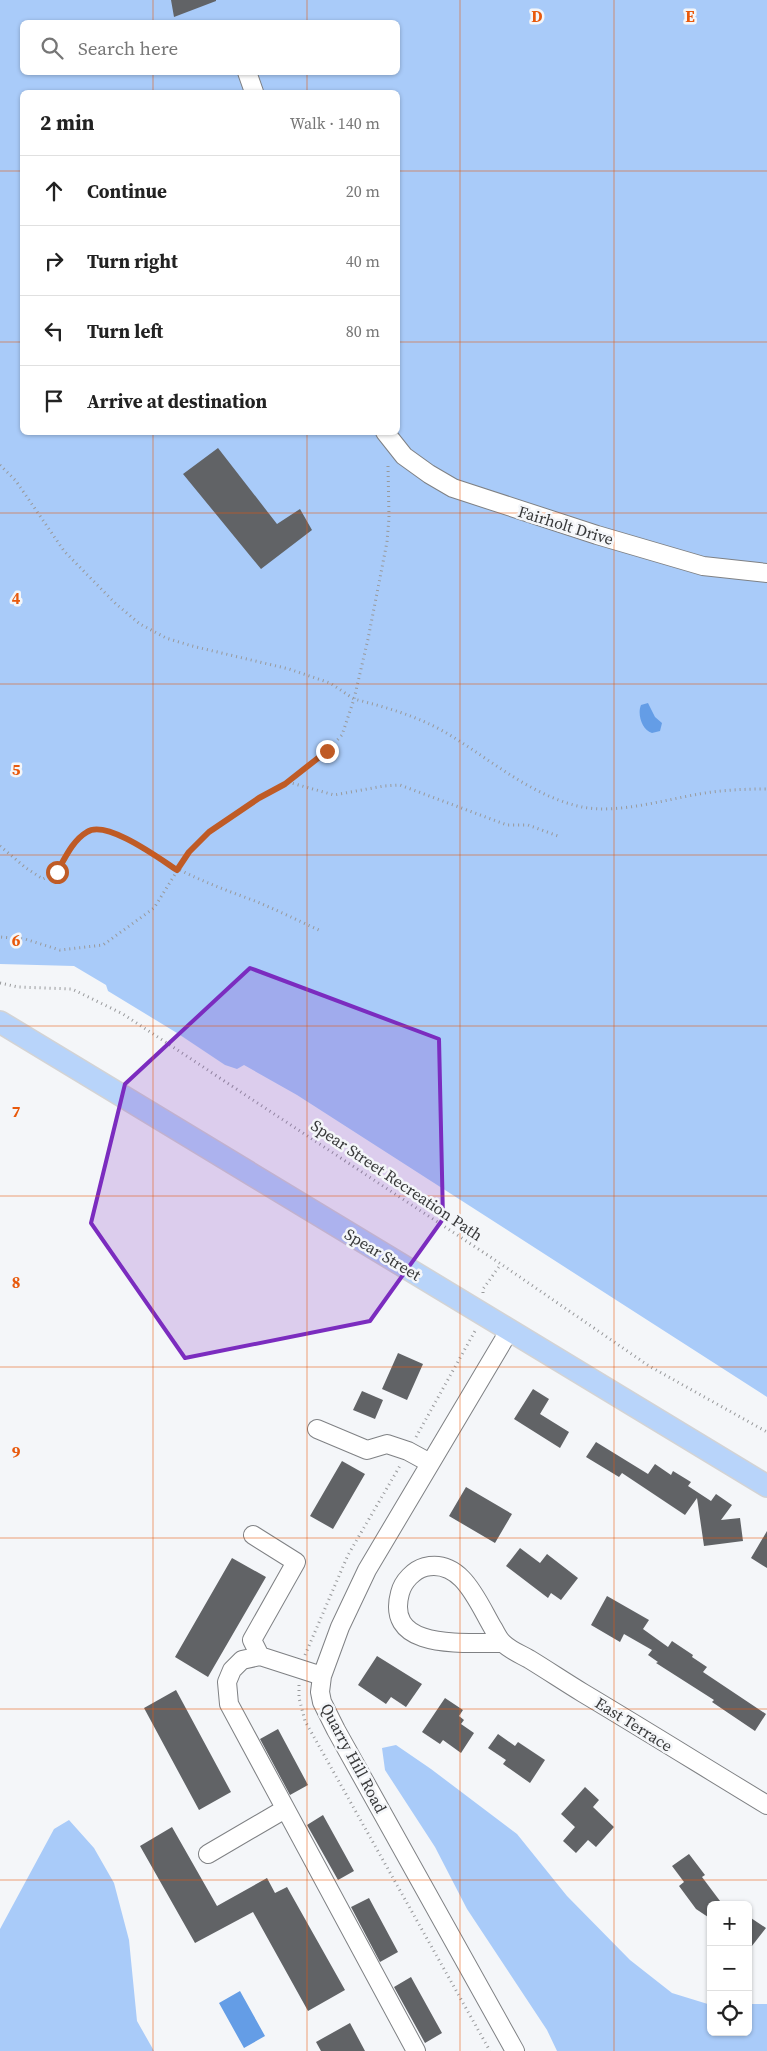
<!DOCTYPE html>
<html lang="en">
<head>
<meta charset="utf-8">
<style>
	:root { --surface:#fff; --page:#f2f2f2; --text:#222; --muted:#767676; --line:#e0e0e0 }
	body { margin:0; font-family:"Source Serif 4",serif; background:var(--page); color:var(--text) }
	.controls { position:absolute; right:15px; bottom:15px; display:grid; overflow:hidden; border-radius:8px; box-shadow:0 1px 4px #0004 }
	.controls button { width:45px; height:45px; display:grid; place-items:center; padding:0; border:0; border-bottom:1px solid var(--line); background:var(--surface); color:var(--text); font:25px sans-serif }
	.stop { position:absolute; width:15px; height:15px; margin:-11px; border:4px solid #bf5b26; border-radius:50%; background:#fff }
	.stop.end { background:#bf5b26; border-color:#fff; box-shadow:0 1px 5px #0008 }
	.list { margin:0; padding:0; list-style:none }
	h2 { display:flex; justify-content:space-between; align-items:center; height:65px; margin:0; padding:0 20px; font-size:21px }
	h2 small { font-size:16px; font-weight:400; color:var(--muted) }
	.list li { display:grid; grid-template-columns:32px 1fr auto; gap:15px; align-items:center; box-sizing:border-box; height:70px; padding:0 20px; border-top:1px solid var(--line) }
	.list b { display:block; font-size:19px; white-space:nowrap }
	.list em { font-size:16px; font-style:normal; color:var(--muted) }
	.icon { flex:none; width:28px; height:28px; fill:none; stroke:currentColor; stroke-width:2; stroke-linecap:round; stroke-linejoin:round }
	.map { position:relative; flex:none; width:767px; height:2051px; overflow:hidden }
	.search { position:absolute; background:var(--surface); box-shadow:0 1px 4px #0004; left:20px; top:20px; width:380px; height:55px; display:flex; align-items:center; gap:12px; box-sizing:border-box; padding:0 18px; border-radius:8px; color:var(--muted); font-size:19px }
	.panel { position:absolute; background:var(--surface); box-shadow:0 1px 4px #0004; left:20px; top:90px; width:380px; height:345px; border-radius:8px }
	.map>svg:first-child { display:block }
	.green { fill:#a9cbf9; fill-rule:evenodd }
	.water { fill:#649de6 }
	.building { fill:#616366 }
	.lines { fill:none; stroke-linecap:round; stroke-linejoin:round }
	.minor-casing { stroke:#7f8184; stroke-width:20 }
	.major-casing { stroke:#d3d3d4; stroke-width:24 }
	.path { stroke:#98999b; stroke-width:3; stroke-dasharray:1 4; stroke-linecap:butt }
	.minor { stroke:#fff; stroke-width:18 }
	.major { stroke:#b8d4fa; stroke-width:21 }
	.route { stroke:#bf5b26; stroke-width:6 }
	.marked { fill:#7b2cbf; fill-opacity:0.2; stroke:#7b2cbf; stroke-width:4; stroke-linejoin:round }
	.grid { fill:none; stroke:#e8590c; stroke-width:1; stroke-opacity:0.55 }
	.labels { text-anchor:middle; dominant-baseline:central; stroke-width:5; stroke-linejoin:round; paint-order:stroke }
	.street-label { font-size:16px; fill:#38393a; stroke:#f4f6f9 }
	.grid-label { font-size:16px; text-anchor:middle; font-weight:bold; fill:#e8590c; stroke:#f4f6f9; stroke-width:5; stroke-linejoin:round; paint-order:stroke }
</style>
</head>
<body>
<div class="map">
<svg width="767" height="2051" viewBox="0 0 767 2051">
	<rect width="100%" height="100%" fill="#f4f6f9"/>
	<path class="green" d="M0 0H767V1397L297 1095 244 1065 237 1069 225 1065 177 1033 108 991 106 985 74 966 0 964ZM22 22H398V72H22ZM22 92H398V432H22Z
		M396 1745 431 1769 517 1834 567 1896 630 1960 672 1993 711 2005V2032H748V2004H767V2051H557L547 2030 467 1909 435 1847 385 1770 382 1748Z
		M69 1820 94 1848 114 1883 129 1940 137 2021 154 2051H0V1929L54 1829Z"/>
	<path class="water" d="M648 703 655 717 662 723 660 731 652 733C642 730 637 714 641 705Z
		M240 1991 265 2036 244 2048 219 2003Z"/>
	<path class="building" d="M171 0H216V1L174 17Z
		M218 448 277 524 300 509 312 530 261 569 183 474Z
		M398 1353 423 1364 407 1400 382 1389Z
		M533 1389 549 1399 540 1414 569 1432 560 1448 514 1419Z
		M362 1391 383 1400 375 1419 353 1410Z
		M596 1442 648 1474 655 1464 671 1475 673 1471 691 1482 688 1486 711 1501 716 1494 732 1505 721 1520 740 1518 743 1541 704 1546 697 1498 685 1515 622 1473 619 1477 586 1457Z
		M342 1461 365 1474 333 1529 310 1516Z
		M466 1487 512 1514 495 1543 449 1516Z
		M767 1531V1568L751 1558Z
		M520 1548 540 1563 547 1554 578 1578 561 1600 551 1593 548 1598 506 1566Z
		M232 1558 266 1577 208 1677 175 1657Z
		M607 1596 649 1620 643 1629 668 1647 672 1641 693 1655 692 1657 707 1667 703 1672 766 1714 755 1731 712 1702 714 1700 656 1663 658 1662 648 1655 652 1650 624 1634 620 1642 591 1625Z
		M377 1656 422 1684 406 1707 391 1697 386 1704 358 1685Z
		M176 1690 231 1792 199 1810 144 1708Z
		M445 1698 463 1710 459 1716 464 1720 461 1724 474 1733 461 1753 443 1740 440 1744 422 1732Z
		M278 1729 308 1785 290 1795 260 1739Z
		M498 1734 515 1746 518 1742 545 1760 530 1783 503 1764 506 1760 488 1748Z
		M585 1787 599 1800 593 1807 614 1827 596 1847 588 1840 576 1853 563 1841 575 1827 561 1814Z
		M323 1815 354 1871 338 1880 307 1825Z
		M172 1827 217 1906 267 1878 275 1893 287 1887 345 1990 308 2011 253 1912 195 1943 140 1846Z
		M689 1854 705 1875 702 1877 723 1905H711V1919L696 1909 679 1886 684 1882 672 1866Z
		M369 1898 398 1952 380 1962 351 1907Z
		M748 1916 766 1928 748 1951Z
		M411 1977 442 2033 425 2043 394 1987Z
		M350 2023 365 2051H321L316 2042Z"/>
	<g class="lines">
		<defs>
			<path id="minor" d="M247 72 254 92
				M385 432 404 456 429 474 453 488 597 535 703 566 767 573
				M509 1331 367 1570 340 1627 322 1676 320 1692 322 1702 336 1730 515 2051
				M317 1429 367 1450 387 1444 408 1451 430 1463
				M253 1535 296 1562 252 1640 260 1656
				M502 1643C467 1642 384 1652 400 1593 403 1581 414 1570 425 1567 462 1558 478 1603 493 1628 496 1633 499 1640 503 1643 510 1650 520 1654 529 1659 547 1670 565 1682 583 1693 645 1730 706 1768 767 1805
				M322 1676 260 1656 242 1660 232 1670 227 1682 229 1704 416 2051
				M208 1854 285 1809"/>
			<path id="major" d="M0 1022 767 1486"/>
		</defs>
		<use href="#minor" class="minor-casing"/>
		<use href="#major" class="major-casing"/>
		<path class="path" d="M0 465 16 481 64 551 116 604 140 624 166 638 192 646 289 669 330 683 354 699 342 735 327 751 285 784 259 798 209 833 189 852 154 908 103 945 60 950 25 939 0 937
			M388 466 389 518 387 542 368 639 354 699C385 707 414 715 443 731 488 757 530 796 582 807 617 814 664 800 699 794 722 790 744 789 767 789
			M288 782 334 795 384 786 400 785 507 825H528L558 836
			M0 846 26 868 43 879C47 877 53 875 57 872 69 860 74 833 93 829 109 825 141 847 155 856 187 876 220 888 255 901 277 910 299 921 321 931
			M0 983 18 987 72 989 123 1014 501 1264 649 1366 767 1432
			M483 1293V1289L501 1264
			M416 1437 475 1331
			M305 1655 348 1555 401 1464
			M299 1685V1698L305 1721 490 2051"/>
		<use href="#minor" class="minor"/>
		<use href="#major" class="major"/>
	</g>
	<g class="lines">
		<path class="route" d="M57 872C65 858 73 840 87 832 106 819 160 859 177 870L189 852 209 832 259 798 285 784 327 751"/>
	</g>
	<path class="marked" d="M250 968 439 1039 443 1219 370 1321 185 1358 91 1223 125 1084Z"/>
	<path class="grid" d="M153 0V22M307 0V22M460 0V2051M614 0V2051M153 72V92M307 72V92M0 171H22M398 171H767M0 342H22M398 342H767M153 432V2051M307 432V2051M0 513H767M0 684H767M0 855H767M0 1026H767M0 1196H767M0 1367H767M0 1538H767M0 1709H767M0 1880H767"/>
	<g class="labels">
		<g class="street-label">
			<text transform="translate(566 525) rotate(17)">Fairholt Drive</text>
			<text transform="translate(397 1180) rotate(34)">Spear Street Recreation Path</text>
			<text transform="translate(383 1254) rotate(31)">Spear Street</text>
			<text transform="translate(634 1724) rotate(32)">East Terrace</text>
			<text transform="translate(354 1758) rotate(62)">Quarry Hill Road</text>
		</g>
	</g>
	<g class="grid-label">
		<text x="537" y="22">D</text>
		<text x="690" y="22">E</text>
		<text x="16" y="604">4</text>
		<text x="16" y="775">5</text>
		<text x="16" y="946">6</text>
		<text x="16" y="1117">7</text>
		<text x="16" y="1288">8</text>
		<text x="16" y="1458">9</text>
	</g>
</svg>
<div class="controls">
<button>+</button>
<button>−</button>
<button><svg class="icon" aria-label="locate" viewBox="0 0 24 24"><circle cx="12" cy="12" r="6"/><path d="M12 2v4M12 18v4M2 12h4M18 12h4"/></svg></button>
</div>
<div class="stop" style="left:57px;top:872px"></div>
<div class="stop end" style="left:327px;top:751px"></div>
<div class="search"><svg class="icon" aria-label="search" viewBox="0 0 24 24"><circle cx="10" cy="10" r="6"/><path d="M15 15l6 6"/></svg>Search here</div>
<section class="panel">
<h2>2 min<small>Walk · 140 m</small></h2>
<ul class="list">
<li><svg class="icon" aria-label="ahead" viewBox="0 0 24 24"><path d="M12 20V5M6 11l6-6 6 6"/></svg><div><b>Continue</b></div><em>20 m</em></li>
<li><svg class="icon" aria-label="right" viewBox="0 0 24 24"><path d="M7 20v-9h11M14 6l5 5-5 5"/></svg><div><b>Turn right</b></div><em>40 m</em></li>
<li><svg class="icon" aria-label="left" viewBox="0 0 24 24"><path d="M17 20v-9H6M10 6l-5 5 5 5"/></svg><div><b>Turn left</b></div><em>80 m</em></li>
<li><svg class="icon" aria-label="arrive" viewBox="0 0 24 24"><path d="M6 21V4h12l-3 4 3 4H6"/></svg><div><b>Arrive at destination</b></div></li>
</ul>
</section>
</div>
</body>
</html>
